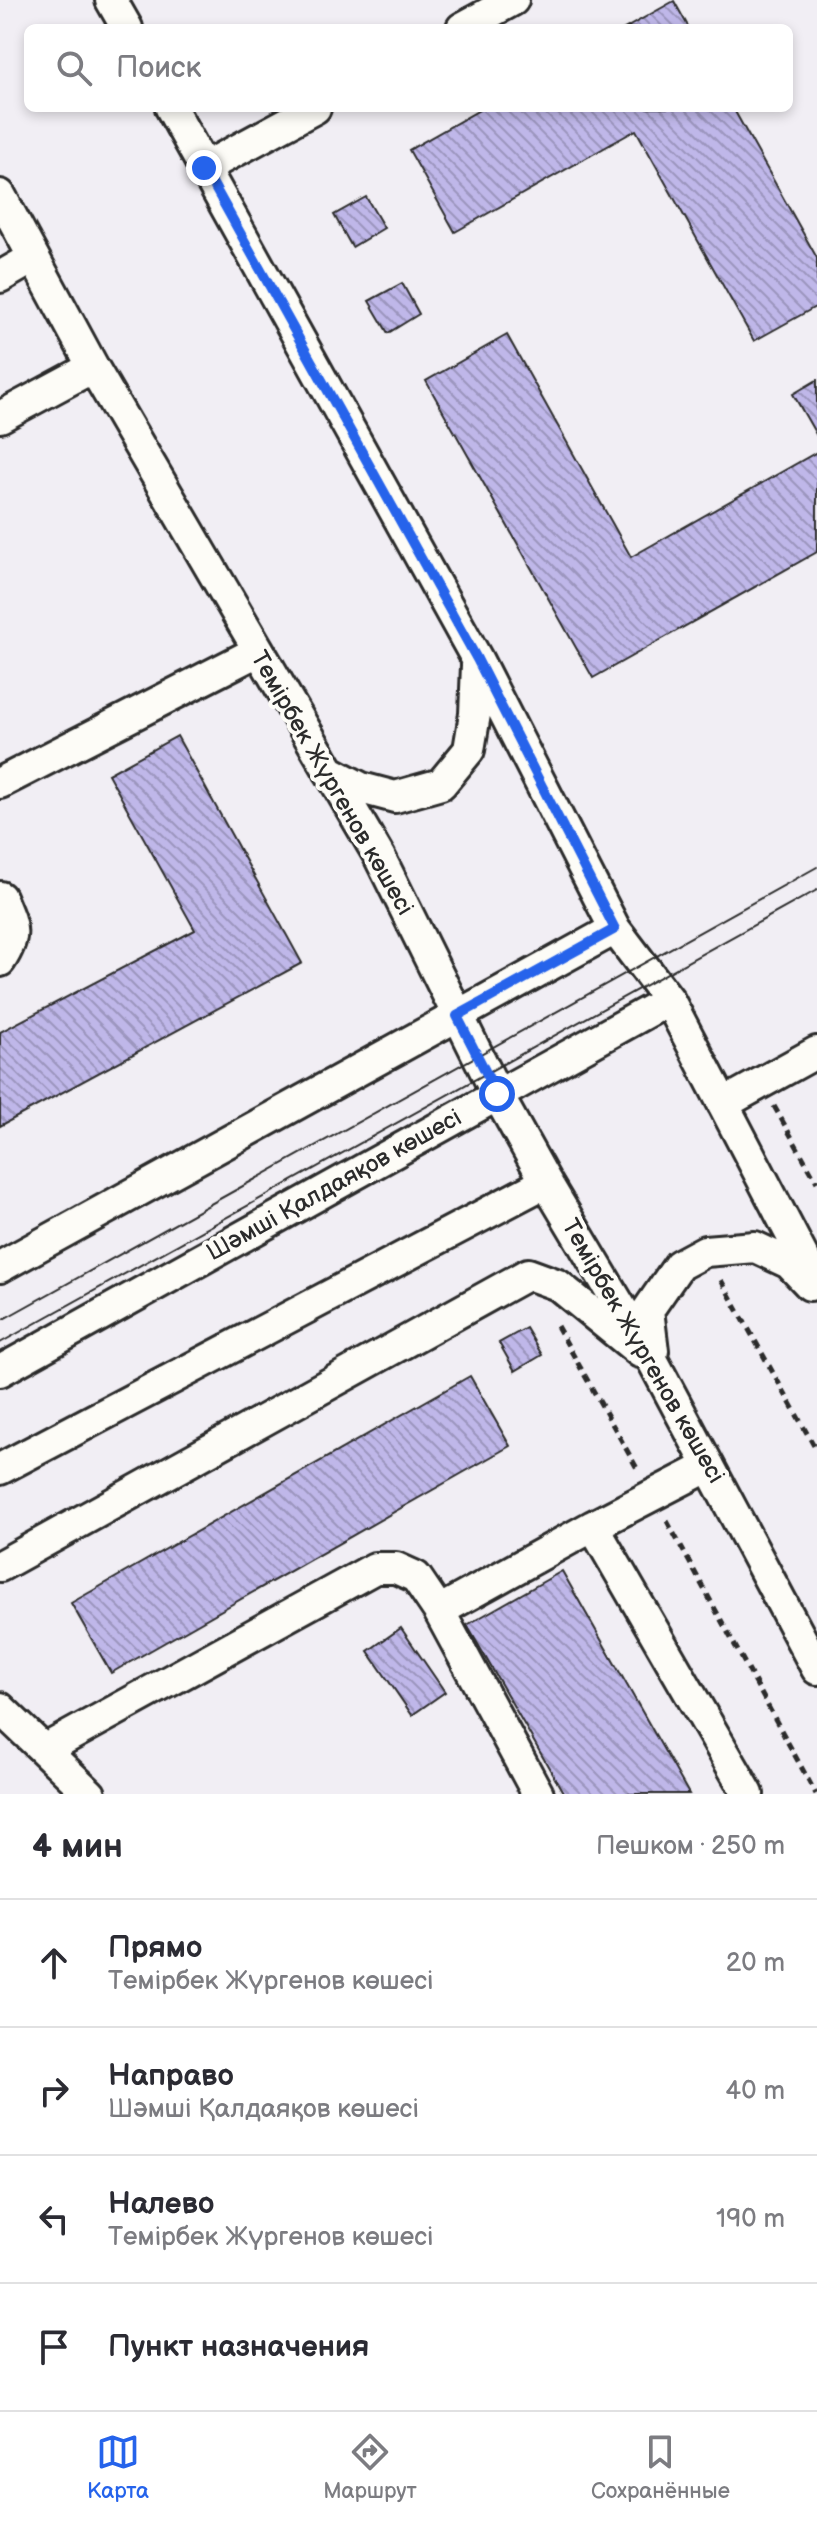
<!DOCTYPE html>
<html lang="ru">
<head>
<meta charset="utf-8">
<style>
	:root { --surface:#fff; --page:#f2f2f3; --text:#2b2b33; --muted:#7c7c81; --line:#e1e1e2; --accent:#2563eb }
	body { margin:0; font-family:"Balsamiq Sans",sans-serif; background:var(--page); color:var(--text) }
	.stop { position:absolute; width:24px; height:24px; margin:-18px; border:6px solid #2563eb; border-radius:50%; background:#fff }
	.stop.end { background:#2563eb; border-color:#fff; box-shadow:0 2px 8px #0008 }
	.list { margin:0; padding:0; list-style:none }
	h2 { display:flex; justify-content:space-between; align-items:center; height:104px; margin:0; padding:0 32px; font-size:34px }
	h2 small { font-size:26px; font-weight:400; color:var(--muted) }
	.list li { display:grid; grid-template-columns:52px 1fr auto; gap:24px; align-items:center; box-sizing:border-box; height:128px; padding:0 32px; border-top:2px solid var(--line) }
	.list b { display:block; font-size:30px; white-space:nowrap }
	.list p { margin:0; font-size:26px; white-space:nowrap; color:var(--muted) }
	.list em { font-size:26px; font-style:normal; color:var(--muted) }
	.icon { flex:none; width:44px; height:44px; fill:none; stroke:currentColor; stroke-width:2; stroke-linecap:round; stroke-linejoin:round }
	.map { position:relative; flex:none; width:817px; height:1794px; overflow:hidden }
	.search { position:absolute; background:var(--surface); box-shadow:0 4px 12px #0003; left:24px; right:24px; top:24px; height:88px; display:flex; align-items:center; gap:20px; box-sizing:border-box; padding:0 28px; border-radius:12px; color:var(--muted); font-size:30px }
	.sheet { height:616px; background:var(--surface) }
	nav { display:flex; justify-content:space-around; align-items:center; box-sizing:border-box; height:112px; border-top:2px solid var(--line); background:var(--surface); font-size:22px; color:var(--muted) }
	nav a { display:grid; justify-items:center; gap:4px }
	nav .on { color:var(--accent) }
	.map>svg:first-child { display:block }
	.building { fill:url(#building-back-hatch); stroke:#2b2b2b; stroke-width:2 }
	.lines { fill:none; stroke-linecap:round; stroke-linejoin:round }
	.minor-casing { stroke:#2b2b2b; stroke-width:36 }
	.path { stroke:#2b2b2b; stroke-width:5; stroke-dasharray:8 6; stroke-linecap:butt }
	.minor { stroke:#fdfcf7; stroke-width:30 }
	.tram { stroke:#2b2b2b; stroke-width:2 }
	.route { stroke:#2563eb; stroke-width:10 }
	.labels { text-anchor:middle; dominant-baseline:central; stroke-width:8; stroke-linejoin:round; paint-order:stroke }
	.street-label { font-size:24px; fill:#2b2b2b; stroke:#fdfcf7 }
</style>
</head>
<body>
<div class="map">
<svg width="817" height="1794" viewBox="0 0 817 1794">
	<defs>
		<pattern id="building-back-hatch" width="6" height="6" patternUnits="userSpaceOnUse" patternTransform="scale(2)"><rect width="6" height="6" fill="#bfb7e9"/><path d="M-1 5l2 2M0 0l6 6M5-1l2 2" fill="none" stroke="#9b95bd"/></pattern>
	</defs>
	<rect width="100%" height="100%" fill="#f1eef4"/>
	<filter id="ink" filterUnits="userSpaceOnUse"><feTurbulence type="fractalNoise" baseFrequency=".0125" numOctaves="2"/><feDisplacementMap in="SourceGraphic" scale="16" xChannelSelector="R" yChannelSelector="G"/><feConvolveMatrix kernelMatrix="1 2 1 2 8 2 1 2 1" color-interpolation-filters="sRGB"/></filter>
	<g filter="url(#ink)">
		<path class="building" d="M674 1 689 28H626Z
			M483 108H733L817 258V306L754 341 636 130 455 232 409 150Z
			M366 197 384 228 352 247 334 215Z
			M402 283 419 314 388 333 369 301Z
			M507 335 631 557 817 452V552L593 678 426 381Z
			M817 380V436L793 394Z
			M177 736 302 963 0 1126V1032L195 930 108 774Z
			M526 1328 542 1355 515 1371 499 1343Z
			M470 1376 510 1446 111 1673 71 1603Z
			M562 1571 689 1794H564L467 1625Z
			M401 1628 445 1692 412 1715 368 1651Z"/>
		<g class="lines">
			<defs>
				<path id="minor" d="M111 0 127 28
					M462 28 513 0
					M171 108 477 659 615 929 669 1000 817 1284
					M204 168 315 108
					M0 195 93 367 379 856 497 1094 546 1182 654 1363 817 1669
					M0 277 33 258
					M0 417 93 367
					M329 771 361 788 395 797 441 784 469 750 475 714 477 665
					M0 783 258 651
					M0 897C12 926 18 934 0 961
					M723 1104 817 1052
					M0 1267 615 929
					M653 1351 648 1310 679 1265 705 1251 755 1247 789 1263 810 1285
					M0 1371 669 1000
					M709 1466 593 1526 748 1794
					M0 1469 546 1182
					M0 1566 528 1274 558 1285 640 1352
					M439 1611 593 1526
					M0 1708 44 1750
					M90 1794 44 1750 375 1568H396L416 1577 439 1611 538 1794"/>
			</defs>
			<use href="#minor" class="minor-casing"/>
			<path class="path" d="M774 1106 817 1182
				M721 1280 817 1451
				M557 1326 638 1470
				M667 1521 816 1794"/>
			<use href="#minor" class="minor"/>
			<path class="tram" d="M0 1321 817 867
				M0 1343 817 890"/>
		</g>
	</g>
	<g class="lines" filter="url(#ink)">
		<path class="route" d="M204 168 477 659 615 929 457 1016 497 1094"/>
	</g>
	<g class="labels">
		<g class="street-label">
			<text transform="translate(332 783) rotate(60)">Темірбек Жүргенов көшесі</text>
			<text transform="translate(334 1185) rotate(-29)">Шәмші Қалдаяқов көшесі</text>
			<text transform="translate(643 1351) rotate(60)">Темірбек Жүргенов көшесі</text>
		</g>
	</g>
</svg>
<div class="stop" style="left:497px;top:1094px"></div>
<div class="stop end" style="left:204px;top:168px"></div>
<div class="search"><svg class="icon" aria-label="search" viewBox="0 0 24 24"><circle cx="10" cy="10" r="6"/><path d="M15 15l6 6"/></svg>Поиск</div>
</div>
<section class="sheet">
<h2>4 мин<small>Пешком · 250 m</small></h2>
<ul class="list">
<li><svg class="icon" aria-label="ahead" viewBox="0 0 24 24"><path d="M12 20V5M6 11l6-6 6 6"/></svg><div><b>Прямо</b><p>Темірбек Жүргенов көшесі</p></div><em>20 m</em></li>
<li><svg class="icon" aria-label="right" viewBox="0 0 24 24"><path d="M7 20v-9h11M14 6l5 5-5 5"/></svg><div><b>Направо</b><p>Шәмші Қалдаяқов көшесі</p></div><em>40 m</em></li>
<li><svg class="icon" aria-label="left" viewBox="0 0 24 24"><path d="M17 20v-9H6M10 6l-5 5 5 5"/></svg><div><b>Налево</b><p>Темірбек Жүргенов көшесі</p></div><em>190 m</em></li>
<li><svg class="icon" aria-label="arrive" viewBox="0 0 24 24"><path d="M6 21V4h12l-3 4 3 4H6"/></svg><div><b>Пункт назначения</b></div></li>
</ul>
</section>
<nav>
<a class="on"><svg class="icon" aria-label="map" viewBox="0 0 24 24"><path d="M3 6l6-2 6 2 6-2v14l-6 2-6-2-6 2zM9 4v14M15 6v14"/></svg>Карта</a>
<a><svg class="icon" aria-label="directions" viewBox="0 0 24 24"><path d="M12 3l9 9-9 9-9-9zM9 14v-3h6M13 9l2 2-2 2"/></svg>Маршрут</a>
<a><svg class="icon" aria-label="saved" viewBox="0 0 24 24"><path d="M7 4h10v16l-5-4-5 4z"/></svg>Сохранённые</a>
</nav>
</body>
</html>
